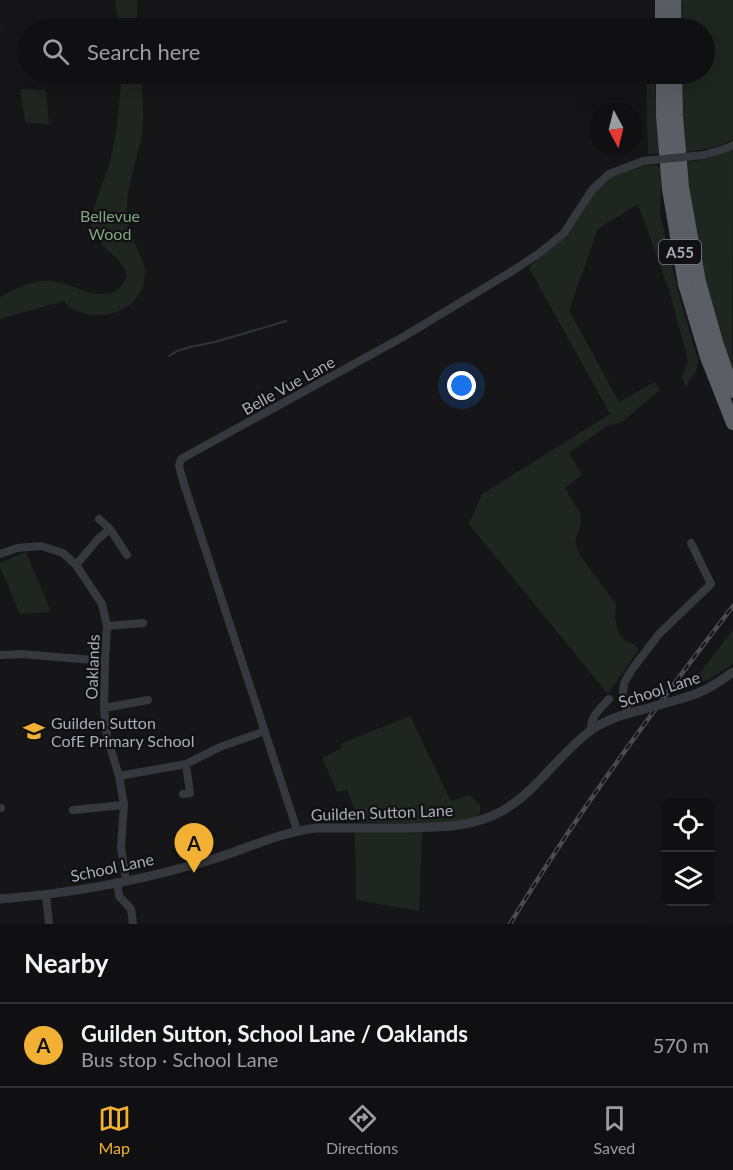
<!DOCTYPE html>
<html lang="en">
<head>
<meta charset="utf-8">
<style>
	:root { --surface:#101012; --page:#1e1e20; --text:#f1f3f6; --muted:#9c9d9f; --line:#303032; --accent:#f2b134 }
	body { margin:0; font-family:Lato,sans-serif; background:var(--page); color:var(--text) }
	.controls { position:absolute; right:18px; bottom:18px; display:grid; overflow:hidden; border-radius:9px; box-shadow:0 6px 24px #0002 }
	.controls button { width:54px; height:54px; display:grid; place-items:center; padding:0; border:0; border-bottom:2px solid var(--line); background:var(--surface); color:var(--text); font:30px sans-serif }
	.compass { position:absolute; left:589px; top:102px; width:54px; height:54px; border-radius:50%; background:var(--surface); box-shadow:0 6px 24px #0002; rotate:173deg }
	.you { position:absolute; left:462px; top:386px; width:21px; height:21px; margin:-15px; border:4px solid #fff; border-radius:50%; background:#1a73e8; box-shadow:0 0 0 9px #1a73e833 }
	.badge { display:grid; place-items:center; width:39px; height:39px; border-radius:50%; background:var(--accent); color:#111; font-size:20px; font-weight:700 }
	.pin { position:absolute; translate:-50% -50px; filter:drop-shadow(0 2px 3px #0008) }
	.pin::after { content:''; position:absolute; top:32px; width:21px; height:18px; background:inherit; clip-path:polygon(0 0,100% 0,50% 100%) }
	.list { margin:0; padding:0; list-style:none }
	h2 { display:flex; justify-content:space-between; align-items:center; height:78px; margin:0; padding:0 24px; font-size:26px }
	h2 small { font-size:20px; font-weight:400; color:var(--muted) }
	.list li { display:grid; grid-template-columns:39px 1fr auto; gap:18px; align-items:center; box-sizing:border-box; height:84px; padding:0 24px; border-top:2px solid var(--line) }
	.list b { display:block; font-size:22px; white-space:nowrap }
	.list p { margin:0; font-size:20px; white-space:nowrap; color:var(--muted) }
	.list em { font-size:20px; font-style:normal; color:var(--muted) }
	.icon { flex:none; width:33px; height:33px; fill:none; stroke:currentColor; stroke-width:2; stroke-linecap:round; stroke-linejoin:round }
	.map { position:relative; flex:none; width:733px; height:924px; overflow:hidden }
	.search { position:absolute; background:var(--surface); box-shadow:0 6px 24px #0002; left:18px; right:18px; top:18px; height:66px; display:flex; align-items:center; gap:15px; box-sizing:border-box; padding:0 21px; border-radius:33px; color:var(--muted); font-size:22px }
	.sheet { height:162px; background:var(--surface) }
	nav { display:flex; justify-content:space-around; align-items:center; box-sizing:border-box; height:84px; border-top:2px solid var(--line); background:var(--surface); font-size:16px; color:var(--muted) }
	nav a { display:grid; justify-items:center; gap:3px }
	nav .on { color:var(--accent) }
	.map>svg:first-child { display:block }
	.green { fill:#1e261f }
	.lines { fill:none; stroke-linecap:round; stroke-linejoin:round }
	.stream { stroke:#2c353c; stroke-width:2 }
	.minor { stroke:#37383d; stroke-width:8 }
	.tertiary { stroke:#37383d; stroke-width:9 }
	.trunk { stroke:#5b5e65; stroke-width:14 }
	.rail-casing { stroke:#4a4c52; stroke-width:4.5 }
	.rail { stroke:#111113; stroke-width:2; stroke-dasharray:7; stroke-linecap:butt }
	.minor-bridge { stroke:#37383d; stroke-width:8 }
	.tertiary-bridge { stroke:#37383d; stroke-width:9 }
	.labels { text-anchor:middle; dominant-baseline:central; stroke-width:4.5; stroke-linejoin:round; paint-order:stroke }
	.shield { fill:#111113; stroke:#7b7e86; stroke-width:1.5 }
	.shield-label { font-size:15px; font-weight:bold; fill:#a8adb8 }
	.park-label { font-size:16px; fill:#7fa381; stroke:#111113 }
	.street-label { font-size:16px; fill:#a8adb8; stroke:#111113 }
	.poi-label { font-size:16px; fill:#a8adb8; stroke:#111113; text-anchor:start }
</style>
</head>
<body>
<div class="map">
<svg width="733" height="924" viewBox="0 0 733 924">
	<rect width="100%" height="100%" fill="#161618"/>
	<path class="green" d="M115 0H137L138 28H119Z
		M680 0H733V139C718 148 700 150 683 152L681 74H704V28H680Z
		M122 74H141C142 94 145 115 142 134 137 162 125 189 127 217 129 236 141 252 145 270 146 304 113 322 83 313 74 310 69 309 64 301L0 319V297C16 288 34 279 53 281 77 283 111 313 127 276 123 257 97 248 92 228 90 218 95 206 98 196 102 183 108 170 111 157 118 129 119 101 122 74Z
		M646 74H655L656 108 659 153 648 154Z
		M20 89 46 90 49 125 25 122Z
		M733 149 732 345 733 375 711 305 695 230 686 162 707 159Z
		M656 165 662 171 660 213 677 288 698 360 696 372 690 379 686 388 682 377 688 360 669 290 638 204 598 229 569 310 619 402 655 382 660 390 622 422 607 426 569 453 582 475 565 488 580 513 581 522 575 542 579 554 616 604 615 619 619 634 626 641 635 645 639 649 608 694 468 523 472 518 482 494 610 414 529 268 539 256 567 234 594 192 610 177 641 166Z
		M26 552 51 612 20 614 0 567V563Z
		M733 630V664L709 679 687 689Z
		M410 716 451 801 470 795 480 805V814C457 829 388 822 358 822L357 815 347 790 337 792 322 758 342 748 340 744Z
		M355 832H422L419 911 356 900Z"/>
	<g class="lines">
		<path class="stream" d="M169 356 177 351 190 347 215 342 286 321"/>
		<path class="minor" d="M704 155 727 148 733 145
			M110 529 127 555
			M0 554 17 548 41 546 63 553 76 565 102 604 107 626 105 661 104 708 107 737 119 776 124 805 121 847 126 880
			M76 565 98 539 110 529 99 519
			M107 626 143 623
			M1 655 22 654 105 661
			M104 708 148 700
			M628 713 623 693 624 683 633 668 659 634 711 584 691 543
			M591 730C590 716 600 709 609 699
			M186 764 220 747 265 731
			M119 776 186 764 190 793 183 794
			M0 808H1
			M73 810 124 805
			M297 830 184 484 179 466 181 459 403 337 514 270 538 254 564 233 592 190 609 174 643 161
			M117 882 119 896 131 909 133 924
			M46 895 49 924"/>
		<path class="tertiary" d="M673 701C700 694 711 688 733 672
			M0 899C64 894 128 883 189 866 207 861 225 856 242 849 267 840 290 831 316 828 344 828 371 828 399 828 434 827 470 829 502 811 537 791 558 755 590 731 605 720 624 714 641 710"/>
		<path class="trunk" d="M662 0V28
			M674 0V28
			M663 74V116L669 189 685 284 707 357 733 423
			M675 74 676 116 682 187 699 282 716 342 733 391"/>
		<defs>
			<path id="rail" d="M510 924C577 813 654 709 733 606"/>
		</defs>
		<use href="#rail" class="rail-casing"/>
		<use href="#rail" class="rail"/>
		<path class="minor-bridge" d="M643 161 704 155"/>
		<path class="tertiary-bridge" d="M641 710 673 701"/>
	</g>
	<defs>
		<symbol id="school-bare" viewBox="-9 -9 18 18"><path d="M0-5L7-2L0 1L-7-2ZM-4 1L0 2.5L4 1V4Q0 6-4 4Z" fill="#f2b134" stroke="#111113" stroke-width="2.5" paint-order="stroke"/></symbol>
	</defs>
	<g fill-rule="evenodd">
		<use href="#school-bare" x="19" y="716" width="30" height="30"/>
	</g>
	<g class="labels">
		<rect class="shield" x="659" y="240" width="42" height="24" rx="4.5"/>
		<g class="shield-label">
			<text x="680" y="252">A55</text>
		</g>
		<g class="park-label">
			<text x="110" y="215">Bellevue<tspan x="110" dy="18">Wood</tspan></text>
		</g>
		<g class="street-label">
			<text transform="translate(288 385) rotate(-29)">Belle Vue Lane</text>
			<text transform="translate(92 667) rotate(-88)">Oaklands</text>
			<text transform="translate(659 689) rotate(-18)">School Lane</text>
			<text transform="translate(382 812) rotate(-2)">Guilden Sutton Lane</text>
			<text transform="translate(112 867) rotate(-12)">School Lane</text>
		</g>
		<g class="poi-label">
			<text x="51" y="722">Guilden Sutton<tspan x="51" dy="18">CofE Primary School</tspan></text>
		</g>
	</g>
</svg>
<div class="controls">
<button><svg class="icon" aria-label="locate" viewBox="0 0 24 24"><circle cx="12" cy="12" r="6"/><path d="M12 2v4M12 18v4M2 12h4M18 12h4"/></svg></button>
<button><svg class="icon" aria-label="layers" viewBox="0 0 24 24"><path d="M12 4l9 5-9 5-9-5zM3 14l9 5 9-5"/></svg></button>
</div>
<svg class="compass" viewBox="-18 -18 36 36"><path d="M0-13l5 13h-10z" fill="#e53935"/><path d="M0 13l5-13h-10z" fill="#9c9d9f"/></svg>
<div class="you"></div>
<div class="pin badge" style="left:194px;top:873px">A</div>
<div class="search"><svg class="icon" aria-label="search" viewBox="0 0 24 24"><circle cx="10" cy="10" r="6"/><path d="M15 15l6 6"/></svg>Search here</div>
</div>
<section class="sheet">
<h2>Nearby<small></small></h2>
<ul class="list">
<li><span class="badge">A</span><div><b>Guilden Sutton, School Lane / Oaklands</b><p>Bus stop · School Lane</p></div><em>570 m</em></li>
</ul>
</section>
<nav>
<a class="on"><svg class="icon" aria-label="map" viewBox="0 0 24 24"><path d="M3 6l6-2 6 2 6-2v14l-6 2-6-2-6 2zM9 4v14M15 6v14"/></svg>Map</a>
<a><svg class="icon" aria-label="directions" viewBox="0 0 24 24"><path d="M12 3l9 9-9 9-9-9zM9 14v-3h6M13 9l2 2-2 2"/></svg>Directions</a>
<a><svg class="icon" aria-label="saved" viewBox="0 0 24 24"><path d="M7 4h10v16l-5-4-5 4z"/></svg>Saved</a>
</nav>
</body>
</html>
